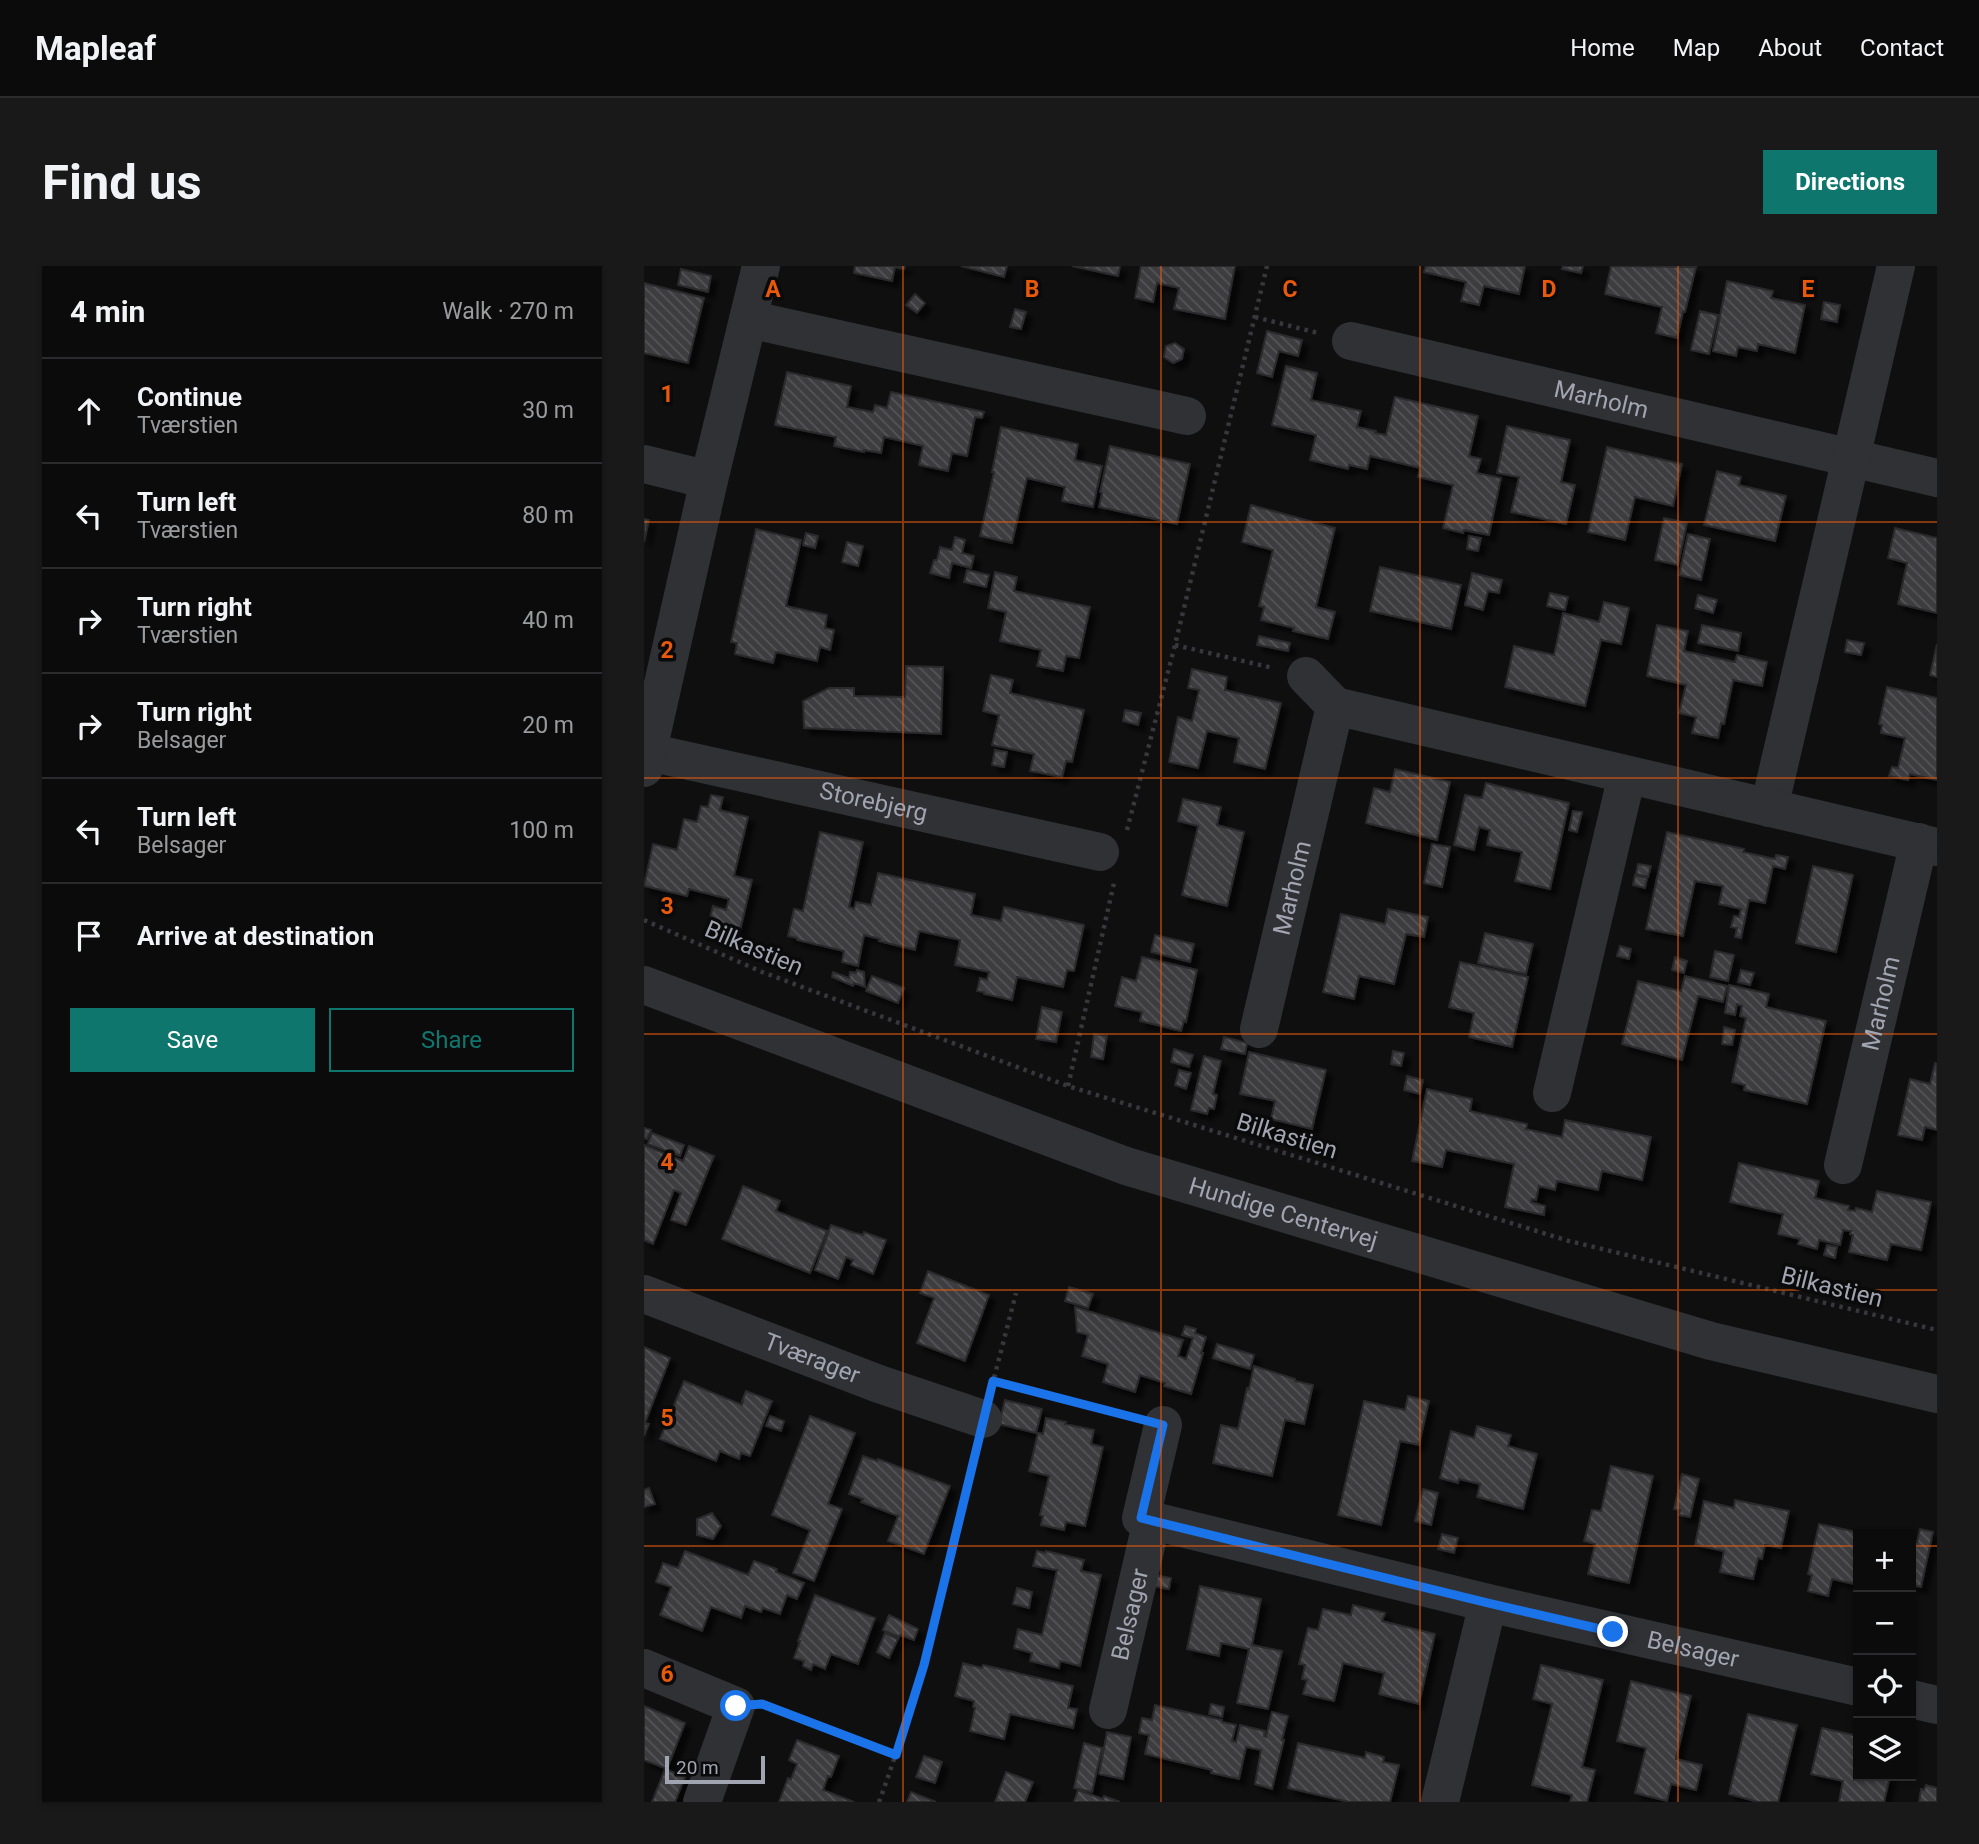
<!DOCTYPE html>
<html lang="en">
<head>
<meta charset="utf-8">
<style>
	:root { --surface:#0b0b0c; --page:#19191a; --text:#f1f3f6; --muted:#9a9b9d; --line:#2b2b2d; --accent:#0f766e }
	body { margin:0; font-family:Roboto,sans-serif; background:var(--page); color:var(--text) }
	.controls { position:absolute; right:21px; bottom:21px; display:grid; overflow:hidden; border-radius:0px; box-shadow:0 2px 5px #0004 }
	.controls button { width:63px; height:63px; display:grid; place-items:center; padding:0; border:0; border-bottom:2px solid var(--line); background:var(--surface); color:var(--text); font:35px sans-serif }
	.scale { position:absolute; left:21px; bottom:18px; width:100px; box-sizing:border-box; padding-left:7px; border:4px solid #a1a4b1; border-top:0; font-size:19px; line-height:24px; white-space:nowrap; color:#a1a4b1; -webkit-text-stroke:5px #0a0a0b; paint-order:stroke }
	.stop { position:absolute; width:21px; height:21px; margin:-16px; border:5px solid #1a73e8; border-radius:50%; background:#fff }
	.stop.end { background:#1a73e8; border-color:#fff; box-shadow:0 2px 7px #0008 }
	.list { margin:0; padding:0; list-style:none }
	h2 { display:flex; justify-content:space-between; align-items:center; height:91px; margin:0; padding:0 28px; font-size:30px }
	h2 small { font-size:23px; font-weight:400; color:var(--muted) }
	.list li { display:grid; grid-template-columns:46px 1fr auto; gap:21px; align-items:center; box-sizing:border-box; height:105px; padding:0 28px; border-top:2px solid var(--line) }
	.list b { display:block; font-size:26px; white-space:nowrap }
	.list p { margin:0; font-size:23px; white-space:nowrap; color:var(--muted) }
	.list em { font-size:23px; font-style:normal; color:var(--muted) }
	.actions { display:flex; gap:14px; padding:21px 28px }
	.actions a { flex:1; padding:16px 0; border:2px solid var(--accent); border-radius:0px; text-align:center; font-size:24px; color:var(--accent) }
	.actions .main { background:var(--accent); color:#fff }
	.icon { flex:none; width:38px; height:38px; fill:none; stroke:currentColor; stroke-width:2; stroke-linecap:round; stroke-linejoin:round }
	.map { position:relative; flex:none; width:1293px; height:1536px; overflow:hidden; border-radius:0px }
	header { display:flex; align-items:center; gap:42px; box-sizing:border-box; height:98px; padding:0 35px; background:var(--surface); border-bottom:2px solid var(--line) }
	header strong { font-size:33px }
	nav { display:flex; gap:38px; margin-inline-start:auto; font-size:24px }
	.intro { display:flex; align-items:center; justify-content:space-between; box-sizing:border-box; height:168px; padding:0 42px }
	h1 { margin:0; font-size:49px }
	.button { padding:18px 32px; border-radius:0px; background:var(--accent); color:#fff; font-size:24px; font-weight:700 }
	main { display:flex; gap:42px; padding:0 42px }
	aside { flex:1; background:var(--surface); border-radius:0px; box-shadow:0 2px 5px #0004 }
	.map>svg:first-child { display:block }
	.building { fill:url(#building-back-hatch); stroke:#2a292c; stroke-width:2; filter:url(#shadow) }
	.lines { fill:none; stroke-linecap:round; stroke-linejoin:round }
	.path { stroke:#37373c; stroke-width:4.5; stroke-dasharray:3.5 5; stroke-linecap:butt }
	.minor { stroke:#303135; stroke-width:38 }
	.tertiary { stroke:#303135; stroke-width:38 }
	.route { stroke:#1a73e8; stroke-width:9 }
	.grid { fill:none; stroke:#e8590c; stroke-width:2; stroke-opacity:0.55 }
	.labels { text-anchor:middle; dominant-baseline:central; stroke-width:7; stroke-linejoin:round; paint-order:stroke }
	.street-label { font-size:24px; fill:#a1a4b1; stroke:#0a0a0b }
	.grid-label { font-size:23px; text-anchor:middle; font-weight:bold; fill:#e8590c; stroke:#0a0a0b; stroke-width:7; stroke-linejoin:round; paint-order:stroke }
</style>
</head>
<body>
<header>
<strong>Mapleaf</strong>
<nav><a>Home</a><a>Map</a><a>About</a><a>Contact</a></nav>
</header>
<div class="intro"><h1>Find us</h1><a class="button">Directions</a></div>
<main>
<aside>
<h2>4 min<small>Walk · 270 m</small></h2>
<ul class="list">
<li><svg class="icon" aria-label="ahead" viewBox="0 0 24 24"><path d="M12 20V5M6 11l6-6 6 6"/></svg><div><b>Continue</b><p>Tværstien</p></div><em>30 m</em></li>
<li><svg class="icon" aria-label="left" viewBox="0 0 24 24"><path d="M17 20v-9H6M10 6l-5 5 5 5"/></svg><div><b>Turn left</b><p>Tværstien</p></div><em>80 m</em></li>
<li><svg class="icon" aria-label="right" viewBox="0 0 24 24"><path d="M7 20v-9h11M14 6l5 5-5 5"/></svg><div><b>Turn right</b><p>Tværstien</p></div><em>40 m</em></li>
<li><svg class="icon" aria-label="right" viewBox="0 0 24 24"><path d="M7 20v-9h11M14 6l5 5-5 5"/></svg><div><b>Turn right</b><p>Belsager</p></div><em>20 m</em></li>
<li><svg class="icon" aria-label="left" viewBox="0 0 24 24"><path d="M17 20v-9H6M10 6l-5 5 5 5"/></svg><div><b>Turn left</b><p>Belsager</p></div><em>100 m</em></li>
<li><svg class="icon" aria-label="arrive" viewBox="0 0 24 24"><path d="M6 21V4h12l-3 4 3 4H6"/></svg><div><b>Arrive at destination</b></div></li>
</ul>
<div class="actions"><a class="main">Save</a><a>Share</a></div>
</aside>
<div class="map">
<svg width="1293" height="1536" viewBox="0 0 1293 1536">
	<defs>
		<pattern id="building-back-hatch" width="6" height="6" patternUnits="userSpaceOnUse" patternTransform="scale(1.75)"><rect width="6" height="6" fill="#3c3c40"/><path d="M-1 5l2 2M0 0l6 6M5-1l2 2" fill="none" stroke="#555559"/></pattern>
		<filter id="shadow"><feDropShadow dx="6" dy="6" stdDeviation="2" flood-color="#0009"/></filter>
	</defs>
	<rect width="100%" height="100%" fill="#0f0f10"/>
	<path class="building" d="M211 0H261L260 3 251 1 248 15 210 7Z
		M317 0H363L360 11Z
		M428 0H476L474 10Z
		M497 0H591L581 53 530 43 535 22 513 17 509 36 491 32Z
		M782 0H881L875 28 840 20 835 39 817 35 822 16 780 6Z
		M919 0H939L937 7 918 3Z
		M967 0 1052 1 1041 46H1039L1033 72 1012 67 1018 41 961 28Z
		M37 3 67 10 64 26 34 19Z
		M1083 15 1129 25 1127 32 1161 39 1151 87 1114 78 1113 85 1094 81 1092 90 1069 85Z
		M0 17 60 32 44 97 0 87Z
		M271 28 281 37 273 47 262 39Z
		M1180 36 1196 39 1193 56 1177 53Z
		M371 43 382 46 377 63 366 61Z
		M1056 45 1074 49 1065 88 1047 84Z
		M623 65 658 74 654 90 635 85 628 111 613 107Z
		M531 77 540 83 538 93 529 97 520 91 522 80Z
		M642 100 673 107 667 134 717 145 713 161 732 165 731 167 742 169 751 131 834 150 825 190 837 193 833 207 857 212 845 269 820 264 819 267 799 262 809 219 774 211 776 202 726 190 723 203 705 199 704 203 666 194 672 169 628 159Z
		M143 106 207 120 203 141 229 146 231 139 243 142 247 126 340 146 338 152 331 151 323 190 308 187 304 205 275 199 279 180 240 171 237 187 220 184V186L190 180 192 171 131 159Z
		M863 160 926 174 917 216 931 219 922 258 867 246 875 211 853 207Z
		M357 161 434 178 431 194 458 200 449 241 418 235 421 221 383 212 368 277 336 270 350 206H348Z
		M466 180 546 198 533 258 455 241 458 227 456 226Z
		M963 181 1038 198 1029 240 991 231 981 274 944 266Z
		M1073 205 1097 211 1095 219 1142 230 1131 275 1060 259Z
		M607 239 691 262 672 341 691 346 684 373 649 365 650 362 617 354 620 341 615 340 629 284 598 276Z
		M1020 252 1043 257 1034 299 1011 294Z
		M0 253 5 254 0 276Z
		M1251 262 1293 272V347L1254 338 1263 297 1244 292Z
		M112 263 157 274 142 340 183 349 181 362 190 364 186 384 176 381 173 395 132 386 129 397 91 388 93 377 87 376Z
		M162 267 174 270 171 282 159 279Z
		M1044 268 1066 273 1057 314 1035 309Z
		M825 270 837 272 834 285 823 283Z
		M311 271 321 274 318 287 330 290 327 302 308 297 305 312 286 307 290 294H293L296 281 308 284Z
		M203 276 219 280 214 300 198 296Z
		M736 301 817 319 807 363 726 345Z
		M323 304 345 309 342 321 320 316Z
		M351 306 373 311 370 325 446 341 435 392 422 390 419 405 393 400 397 384 356 375 362 346 344 342Z
		M828 307 858 314 855 327 844 325 839 344 821 339Z
		M906 327 924 331 921 344 903 340Z
		M1054 329 1073 334 1069 347 1051 342Z
		M960 336 985 342 977 378 957 374 941 440 861 421 870 380 910 389 919 347 955 356Z
		M1013 359 1044 365 1040 385 1091 396 1093 389 1123 396 1118 420 1089 414 1080 458 1077 457 1074 472 1048 467 1052 451 1035 447 1042 419 1003 410Z
		M1058 359 1097 367 1094 385 1054 377Z
		M615 370 646 377 644 385 613 379Z
		M1203 374 1220 377 1217 389 1201 386Z
		M1293 378V411L1286 409Z
		M262 400 299 401 297 468 160 462 159 435 185 422H210V430L261 431Z
		M548 403 583 411 581 424 637 437 621 503 590 496 595 472 563 465 554 502 525 496 534 451 548 455 555 424 544 422Z
		M347 409 369 414 366 427 440 444 428 496 422 495 418 511 386 505 390 488 348 479 355 449 339 445Z
		M1243 421 1293 432V514L1266 508 1264 514 1245 510 1248 501 1254 502 1261 472 1237 467 1238 459 1235 458Z
		M481 444 497 447 494 459 479 455Z
		M351 484 363 486 360 501 348 499Z
		M751 503 806 516 793 574 722 557 730 522 746 526Z
		M842 517 925 537 906 623 871 615 878 586 843 579 846 564 835 561 830 584 810 579 821 529 838 532Z
		M67 529 79 531 76 544 104 551 90 610 108 614 95 669 64 661 69 640 82 644 85 633 45 623 43 630 0 620 9 578 33 584 40 553 53 556 57 540 64 541Z
		M539 533 577 541 573 559 600 566 583 640 538 629 554 560 534 555Z
		M929 545 938 546 933 566 925 564Z
		M176 566 219 576 205 641 210 643 212 636 227 639 234 607 331 628 327 649 357 655 360 641 440 659 430 705 423 704 419 721 373 711 368 734 340 728V726L333 725 336 712 343 714 345 706 311 699 316 674 275 665 271 684 235 675 236 673 220 669 214 700 198 696 200 685 153 674V672L144 670 150 643 159 645Z
		M1023 566 1100 583 1099 586 1131 593 1132 589 1144 591 1141 603 1129 600 1121 637 1105 634 1097 672 1091 671 1093 662 1087 661 1090 650 1095 651 1097 643 1075 638 1079 620 1051 615 1039 670 1002 663Z
		M788 578 806 581 798 621 780 617Z
		M994 598 1007 600 1004 611 992 608Z
		M1169 600 1209 609 1192 686 1152 677Z
		M991 609 1003 612 1001 622 989 619Z
		M744 643 784 651 780 671 762 668 750 718 715 710 710 733 679 726 697 648 741 658Z
		M841 667 889 678 882 708 834 697Z
		M511 669 550 678 546 696 507 686Z
		M976 680 987 683 985 693 973 690Z
		M1071 685 1090 689 1084 715 1066 711Z
		M498 691 553 704 542 756 540 755 537 765 496 755 498 746 471 740 478 711 492 715Z
		M1031 691 1043 695 1040 707 1028 704Z
		M816 696 884 711 868 781 825 771 830 747 805 741Z
		M213 704 220 706 221 721 210 717 209 720 188 711 189 706 205 712 206 706 212 707Z
		M1097 704 1110 707 1106 719 1094 716Z
		M228 710 260 722 254 737 222 725Z
		M1041 710 1083 720 1079 736 1054 730 1038 794 978 778 994 715 1037 725Z
		M1085 719 1125 728 1122 741 1182 755 1163 838 1100 824 1101 819 1088 816 1102 752 1096 750 1098 740 1093 738 1091 749 1081 747Z
		M398 741 418 746 412 776 392 773Z
		M1080 761 1091 764 1088 779 1078 778Z
		M450 768 463 770 459 793 447 791Z
		M580 771 603 777 601 788 577 783Z
		M530 783 549 789 545 801 527 796Z
		M749 785 760 787 757 800 747 798Z
		M605 786 682 804 668 863 627 853 631 835 596 828Z
		M560 790 577 795 569 828 573 829 570 843 565 842 563 848 547 844Z
		M1291 797 1293 798V864L1281 861 1278 874 1254 869 1266 813 1286 818Z
		M535 804 547 807 542 823 531 819Z
		M763 810 779 814 776 828 760 824Z
		M783 823 828 833 826 845 883 858 882 863 918 871 921 854 1007 871 998 914 958 905 954 924 913 915 911 924 895 920 892 934 888 933 887 936 901 940 900 949 861 941 870 898 802 884 798 901 768 895Z
		M0 862 7 864 3 873 0 872Z
		M8 867 40 879 36 890 4 878Z
		M0 879 39 895 45 880 70 890 42 959 27 954 37 927 30 924 9 978 0 974Z
		M1095 897 1175 915 1171 932 1205 940 1204 944 1211 945 1212 942 1228 946 1233 925 1287 936 1277 984 1247 978 1243 994 1205 986 1209 969 1206 968 1207 965 1199 964 1196 979 1175 974 1173 983 1154 978 1156 973 1134 968 1139 948 1086 936Z
		M99 920 136 935 132 945 183 965 166 1007 78 973Z
		M187 959 211 967 219 969 220 966 242 974 229 1008 207 999 209 994 202 991 194 1013 171 1004Z
		M1183 979 1193 981 1191 992 1180 989Z
		M284 1005 345 1029 321 1095 273 1077 290 1032 276 1027Z
		M425 1021 449 1028 444 1042 421 1035Z
		M431 1041 539 1074 534 1090 542 1093 549 1072 538 1069 541 1060 552 1063 551 1067 562 1071 557 1087H559L547 1128 520 1120 521 1117 496 1109 491 1126 459 1116 464 1098 438 1090 444 1069 433 1066Z
		M573 1078 610 1089 606 1103 569 1092Z
		M0 1081 26 1092 1 1157 5 1158 0 1170Z
		M610 1100 651 1113V1115L669 1119 660 1158 641 1154 628 1210 569 1197 577 1159 594 1163 603 1122 605 1123Z
		M40 1115 98 1139 99 1135H98L102 1125 128 1135 106 1190 97 1187 95 1193 76 1185 72 1195 16 1173Z
		M764 1130 785 1135 775 1179 756 1175 737 1259 694 1249 720 1135 761 1144Z
		M361 1134 398 1143 392 1167 355 1158Z
		M126 1150 140 1155 137 1165 122 1160Z
		M166 1150 211 1167 184 1238 198 1243 170 1315 149 1307 166 1264 128 1249Z
		M402 1152 422 1156 421 1158 450 1164 447 1178 459 1181 441 1260 422 1256 420 1264 397 1259 399 1250 396 1249 405 1210 385 1205 394 1167 399 1168Z
		M833 1160 867 1169 864 1180 893 1188 879 1243 833 1231 836 1218 815 1213 814 1217 796 1212 807 1165 830 1172Z
		M219 1190 233 1195 234 1193 306 1220 280 1288 244 1275 254 1250 217 1236 219 1233 205 1228Z
		M967 1200 1009 1210 985 1317 944 1308 951 1278 940 1275 948 1244 957 1245Z
		M1038 1208 1055 1213 1046 1251 1035 1249 1036 1244 1030 1243Z
		M5 1222 11 1238 0 1241V1224Z
		M779 1223 794 1227 787 1259 771 1255Z
		M1091 1234 1145 1245 1137 1282 1121 1279 1118 1293 1114 1292 1109 1313 1076 1306 1080 1285 1051 1279 1060 1235 1090 1242Z
		M68 1247 77 1260 69 1273 53 1269V1253Z
		M1175 1258 1222 1268H1214V1319L1188 1313 1184 1330 1164 1325 1168 1309 1164 1308Z
		M1276 1263 1289 1266 1277 1321 1267 1319V1279L1268 1275 1273 1276Z
		M798 1268 814 1272 810 1287 794 1283Z
		M41 1285 104 1309 110 1295 133 1303 132 1306 160 1317 153 1333 143 1329 136 1348 119 1342 117 1346 101 1340 97 1352 67 1341 58 1365 16 1349 27 1321 12 1316 19 1297 34 1302Z
		M393 1285 401 1287 402 1285 440 1294 437 1305 457 1309 436 1400 416 1395 415 1402 386 1395 388 1387 370 1382 374 1363 398 1369 413 1304 389 1300Z
		M511 1309 527 1312 525 1323 508 1320Z
		M556 1320 617 1333 608 1379 638 1385 624 1443 593 1437 605 1383 577 1377 575 1390 543 1383Z
		M373 1322 388 1326 385 1342 369 1338Z
		M171 1329 231 1352 214 1398 187 1388 181 1403 169 1398 167 1404 159 1400 160 1395 150 1392 156 1375H154Z
		M709 1339 741 1347 738 1355 791 1368 775 1438 735 1428 740 1407 699 1397 690 1435 659 1428 663 1414 658 1413 661 1399 655 1398 664 1362 674 1364 679 1343 707 1349Z
		M245 1349 274 1363 270 1374 256 1369 255 1371 239 1364Z
		M241 1367 254 1373 245 1392 233 1386Z
		M319 1397 338 1402 339 1399 429 1420 424 1442 433 1443 429 1462 366 1448 360 1473 326 1465 331 1442 329 1441 330 1435 311 1430Z
		M897 1399 959 1414 938 1501 951 1504 943 1536H926L928 1529 888 1519 908 1438 889 1433Z
		M987 1415 1047 1430 1032 1493 1058 1499 1052 1524 1027 1518 1023 1535 991 1527 1002 1482 973 1475Z
		M567 1438 580 1441 578 1451 565 1448Z
		M511 1439 578 1454V1456L592 1459 588 1475 592 1476 596 1459 621 1465 620 1470 622 1471 628 1446 644 1450 638 1474H640L628 1523 611 1518 617 1484 602 1481 595 1513 567 1507 568 1504 501 1488 505 1469 495 1467 498 1452 508 1454Z
		M0 1440 41 1457 23 1503 0 1494Z
		M1104 1448 1153 1459 1134 1536H1114L1085 1528Z
		M1178 1462 1209 1469 1210 1467 1214 1468V1510H1246L1240 1536H1195L1199 1515 1167 1508Z
		M463 1466 487 1471 479 1513 455 1508Z
		M153 1474 195 1490 187 1511 184 1510 179 1524 210 1536H135L144 1512 147 1513 153 1498 145 1494Z
		M440 1477 458 1482 448 1526 430 1522Z
		M654 1477 721 1492 722 1486 740 1491 739 1496 755 1499 746 1536H705L644 1522Z
		M280 1490 298 1496 291 1517 272 1511Z
		M21 1503 41 1511 31 1536H8Z
		M362 1506 389 1516 381 1536H351Z
		M1282 1519 1293 1522V1536H1275L1277 1523 1280 1524Z
		M434 1524 459 1533 460 1530 476 1536H430Z
		M267 1526 292 1536H263Z"/>
	<g class="lines">
		<path class="path" d="M611 51 674 67
			M531 379 629 402
			M483 564 531 379 623 0
			M0 654 118 706 424 820 925 975 1293 1064
			M424 820 470 617
			M349 1115 485 1150
			M348 1120 372 1027
			M126 1441 252 1489
			M235 1536C277 1422 303 1304 331 1186"/>
		<g class="minor">
			<path d="M104 53 543 150"/>
			<path id="s1" d="M707 75 1293 212"/>
			<path d="M0 198 65 214"/>
			<path d="M662 410 691 440"/>
			<path id="s2" d="M4 486 456 586"/>
			<path d="M0 502 65 214 117 0"/>
			<path d="M1125 542 1252 0"/>
			<path id="s3" d="M615 763 691 440 1293 581"/>
			<path d="M908 827 983 509"/>
			<path id="s4" d="M1199 899 1275 576"/>
			<path id="s5" d="M0 1028 235 1118 339 1153"/>
			<path id="s6" d="M519 1159 497 1252 844 1337 1214 1421"/>
			<path d="M0 1402 92 1440 58 1536"/>
			<path d="M1267 1433 1293 1439"/>
			<path id="s7" d="M464 1444 508 1254"/>
			<path d="M796 1536 844 1337"/>
		</g>
		<path class="tertiary" id="s8" d="M0 719 482 900 1067 1075 1293 1128"/>
	</g>
	<g class="lines">
		<path class="route" d="M92 1440 118 1438 252 1489 280 1399 349 1115 519 1159 497 1252 844 1337 969 1366"/>
	</g>
	<path class="grid" d="M259 0V1536M517 0V1536M776 0V1536M1034 0V1536M0 256H1293M0 512H1293M0 768H1293M0 1024H1293M0 1280H1214M1267 1280H1293"/>
	<g class="labels">
		<g class="street-label">
			<text stroke="none"><textPath href="#s1" startOffset="257">Marholm</textPath></text>
			<text stroke="none"><textPath href="#s2" startOffset="231">Storebjerg</textPath></text>
			<text stroke="none"><textPath href="#s3" startOffset="145">Marholm</textPath></text>
			<text transform="translate(110 682) rotate(23)">Bilkastien</text>
			<text stroke="none"><textPath href="#s4" startOffset="166">Marholm</textPath></text>
			<text transform="translate(643 870) rotate(17)">Bilkastien</text>
			<text stroke="none"><textPath href="#s8" startOffset="679">Hundige Centervej</textPath></text>
			<text transform="translate(1188 1021) rotate(14)">Bilkastien</text>
			<text stroke="none"><textPath href="#s5" startOffset="180">Tværager</textPath></text>
			<text stroke="none"><textPath href="#s7" startOffset="98">Belsager</textPath></text>
			<text stroke="none"><textPath href="#s6" startOffset="663">Belsager</textPath></text>
		</g>
	</g>
	<g class="grid-label">
		<text x="129" y="31">A</text>
		<text x="388" y="31">B</text>
		<text x="646" y="31">C</text>
		<text x="905" y="31">D</text>
		<text x="1164" y="31">E</text>
		<text x="23" y="136">1</text>
		<text x="23" y="392">2</text>
		<text x="23" y="648">3</text>
		<text x="23" y="904">4</text>
		<text x="23" y="1160">5</text>
		<text x="23" y="1416">6</text>
	</g>
</svg>
<div class="controls">
<button>+</button>
<button>−</button>
<button><svg class="icon" aria-label="locate" viewBox="0 0 24 24"><circle cx="12" cy="12" r="6"/><path d="M12 2v4M12 18v4M2 12h4M18 12h4"/></svg></button>
<button><svg class="icon" aria-label="layers" viewBox="0 0 24 24"><path d="M12 4l9 5-9 5-9-5zM3 14l9 5 9-5"/></svg></button>
</div>
<div class="scale">20 m</div>
<div class="stop" style="left:92px;top:1440px"></div>
<div class="stop end" style="left:969px;top:1366px"></div>
</div>
</main>
</body>
</html>
